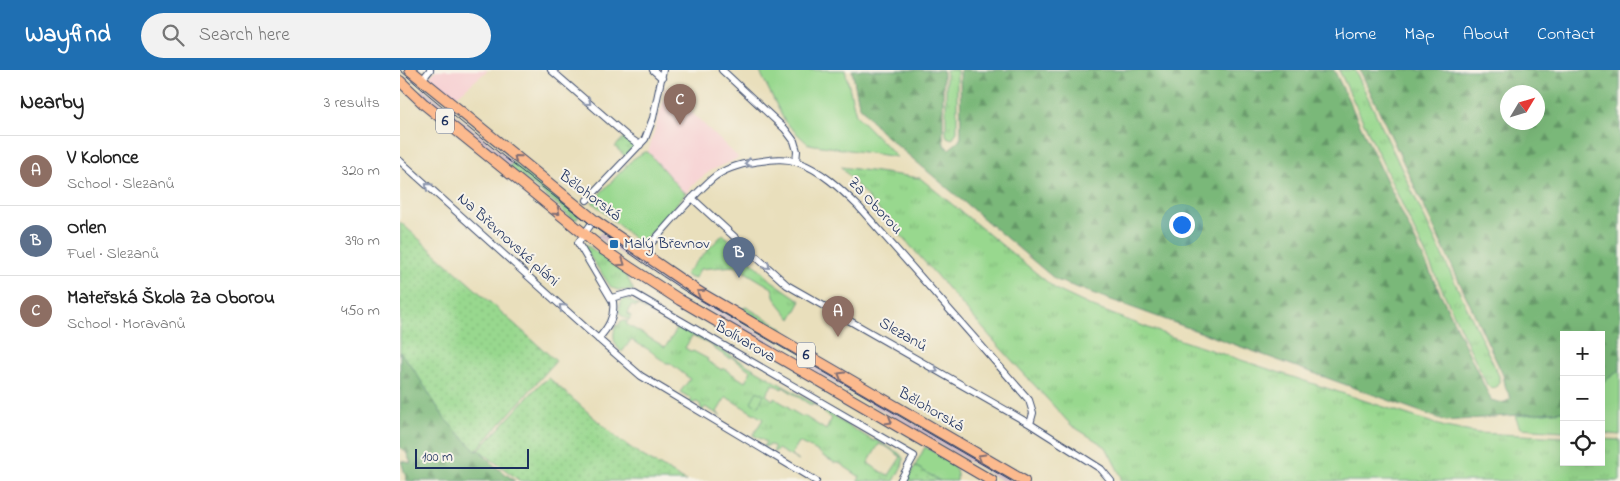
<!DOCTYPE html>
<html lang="en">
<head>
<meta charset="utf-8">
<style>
	:root { --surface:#fff; --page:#f2f2f2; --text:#222; --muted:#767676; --line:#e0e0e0; --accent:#1f6fb2 }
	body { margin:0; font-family:"Indie Flower",sans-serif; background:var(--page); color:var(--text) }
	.controls { position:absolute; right:15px; bottom:15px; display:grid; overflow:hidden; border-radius:0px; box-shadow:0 5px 20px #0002 }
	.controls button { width:45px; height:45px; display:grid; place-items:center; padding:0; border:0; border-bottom:1px solid var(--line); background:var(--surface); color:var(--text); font:25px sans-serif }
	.compass { position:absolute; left:1100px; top:15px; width:45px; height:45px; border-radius:50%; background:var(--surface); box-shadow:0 5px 20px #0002; rotate:52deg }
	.scale { position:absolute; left:15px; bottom:12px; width:114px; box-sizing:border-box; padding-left:5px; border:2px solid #1b2f5e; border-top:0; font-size:14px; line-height:18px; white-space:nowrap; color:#1b2f5e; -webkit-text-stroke:4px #f7f3e8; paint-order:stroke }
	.you { position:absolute; left:781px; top:154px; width:18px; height:18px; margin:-12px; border:4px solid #fff; border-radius:50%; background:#1a73e8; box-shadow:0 0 0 8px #1a73e833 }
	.badge { display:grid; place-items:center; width:32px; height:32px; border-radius:50%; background:var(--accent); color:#fff; font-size:16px; font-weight:700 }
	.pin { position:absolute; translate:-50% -41px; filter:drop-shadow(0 1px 2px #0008) }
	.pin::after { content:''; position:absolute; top:26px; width:18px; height:15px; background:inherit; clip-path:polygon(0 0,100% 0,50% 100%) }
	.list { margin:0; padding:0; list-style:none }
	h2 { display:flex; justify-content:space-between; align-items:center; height:65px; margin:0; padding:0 20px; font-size:21px }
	h2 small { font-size:16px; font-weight:400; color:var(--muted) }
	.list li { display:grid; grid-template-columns:32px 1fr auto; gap:15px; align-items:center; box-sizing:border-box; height:70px; padding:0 20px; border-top:1px solid var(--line) }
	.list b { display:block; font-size:19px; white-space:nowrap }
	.list p { margin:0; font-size:16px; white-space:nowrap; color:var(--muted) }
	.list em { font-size:16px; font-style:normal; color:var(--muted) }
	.icon { flex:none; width:28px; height:28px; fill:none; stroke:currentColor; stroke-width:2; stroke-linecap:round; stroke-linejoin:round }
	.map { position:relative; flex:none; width:1220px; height:411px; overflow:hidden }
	header { display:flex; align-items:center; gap:30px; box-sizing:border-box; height:70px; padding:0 25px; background:var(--accent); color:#fff }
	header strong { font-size:24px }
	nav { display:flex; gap:28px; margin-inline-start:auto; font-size:18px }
	.search { width:350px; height:45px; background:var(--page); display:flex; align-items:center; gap:12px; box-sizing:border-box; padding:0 18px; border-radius:28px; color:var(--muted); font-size:19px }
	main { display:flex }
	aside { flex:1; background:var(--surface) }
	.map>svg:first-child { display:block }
	.built { fill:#f7cfd2 }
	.railway { fill:#d2bdc6 }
	.grass { fill:url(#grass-tufts); stroke:#5a8476; fill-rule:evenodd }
	.forest { fill:url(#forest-firs); stroke:#4a746c; fill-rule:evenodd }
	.park { fill:#98d88e; stroke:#5a8476 }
	.garden { fill:url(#garden-dots); stroke:#5a8476 }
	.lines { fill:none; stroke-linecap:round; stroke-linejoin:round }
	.minor-casing { stroke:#3a496c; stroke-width:8 }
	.primary-casing { stroke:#3a496c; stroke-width:12 }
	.minor { stroke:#fff; stroke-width:6 }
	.primary { stroke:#fcba8e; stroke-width:10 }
	.tram { stroke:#1b2f5e; stroke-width:1 }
	.oneway { stroke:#8d97ae }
	.oneway2 { stroke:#806e74 }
	.poi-dot { fill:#1f6fb2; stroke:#f7f3e8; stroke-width:2 }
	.labels { text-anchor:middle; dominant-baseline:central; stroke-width:4; stroke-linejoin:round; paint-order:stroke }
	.shield { fill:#f7f3e8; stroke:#5d6a87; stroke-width:1 }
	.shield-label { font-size:15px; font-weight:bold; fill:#1b2f5e }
	.street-label { font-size:16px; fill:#1b2f5e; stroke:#f7f3e8 }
	.poi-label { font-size:16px; fill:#1b2f5e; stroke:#f7f3e8; text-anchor:start }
</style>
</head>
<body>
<header>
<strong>Wayfind</strong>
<div class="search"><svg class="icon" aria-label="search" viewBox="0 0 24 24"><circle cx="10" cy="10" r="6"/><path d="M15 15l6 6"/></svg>Search here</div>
<nav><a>Home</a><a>Map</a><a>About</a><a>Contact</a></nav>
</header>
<main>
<aside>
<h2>Nearby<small>3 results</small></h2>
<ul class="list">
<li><span class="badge" style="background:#8d6e63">A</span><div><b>V Kolonce</b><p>School · Slezanů</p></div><em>320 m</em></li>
<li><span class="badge" style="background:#5c6f8a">B</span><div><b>Orlen</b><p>Fuel · Slezanů</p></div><em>390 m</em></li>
<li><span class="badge" style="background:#8d6e63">C</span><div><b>Mateřská Škola Za Oborou</b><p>School · Moravanů</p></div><em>450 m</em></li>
</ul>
</aside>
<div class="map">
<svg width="1220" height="411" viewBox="0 0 1220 411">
	<defs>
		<pattern id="grass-tufts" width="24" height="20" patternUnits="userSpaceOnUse" patternTransform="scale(1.25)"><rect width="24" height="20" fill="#98d88e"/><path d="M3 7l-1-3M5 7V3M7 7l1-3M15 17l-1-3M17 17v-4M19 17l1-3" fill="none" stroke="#82ba7d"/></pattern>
		<pattern id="forest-firs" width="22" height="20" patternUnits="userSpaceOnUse" patternTransform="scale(1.25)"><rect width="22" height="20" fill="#7ab879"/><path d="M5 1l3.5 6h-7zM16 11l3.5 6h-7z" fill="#639666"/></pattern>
		<pattern id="garden-dots" width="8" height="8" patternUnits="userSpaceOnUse" patternTransform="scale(1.25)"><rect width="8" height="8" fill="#98d88e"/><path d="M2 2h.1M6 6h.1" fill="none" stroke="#82ba7d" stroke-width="1.8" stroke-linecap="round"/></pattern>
	</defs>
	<rect width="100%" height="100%" fill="#f7f3e8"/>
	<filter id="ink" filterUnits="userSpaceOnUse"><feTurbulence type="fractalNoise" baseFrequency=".02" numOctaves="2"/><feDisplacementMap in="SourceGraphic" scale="10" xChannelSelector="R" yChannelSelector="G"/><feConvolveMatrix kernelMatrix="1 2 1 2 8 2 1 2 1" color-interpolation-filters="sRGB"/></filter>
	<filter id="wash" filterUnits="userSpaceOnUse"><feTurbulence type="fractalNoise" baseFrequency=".0096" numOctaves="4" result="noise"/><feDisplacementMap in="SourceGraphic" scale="20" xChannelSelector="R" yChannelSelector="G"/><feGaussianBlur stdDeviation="1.12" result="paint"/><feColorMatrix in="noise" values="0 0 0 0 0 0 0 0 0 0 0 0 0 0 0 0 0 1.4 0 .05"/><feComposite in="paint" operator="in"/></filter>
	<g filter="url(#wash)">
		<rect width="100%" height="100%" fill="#e9dfbc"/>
		<path class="built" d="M36 0H88L53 29 28 9Z
			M265 17 339 88 312 100 297 111 286 123 282 121 248 82 264 29Z"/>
		<path class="railway" d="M23 18 113 92 109 97 19 23Z
			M201 162 280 217 277 222 197 167Z
			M293 223 310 235 614 411H602L289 229Z"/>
		<path class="grass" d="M546 0H557V62L552 69 547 67 546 64Z
			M939 0H955L1099 306V312L1096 317 1091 318 1087 315Z
			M113 92 179 146 176 150 167 145 159 136 109 97Z
			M441 97 520 108 657 220 693 237 783 271 1045 357 1077 363 1164 367V392H1201V369L1220 370V411H721V406L706 377 671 355 595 272Z
			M323 164 372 211 401 231 391 249 375 229 372 218 335 196 300 199 295 208H290L285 204Z
			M185 174 224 201 234 221 217 220 211 217 184 178Z
			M224 229H227L250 242 238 235 236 237 231 235 228 244 231 246 229 250 221 245 219 241 221 232Z
			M346 237 381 257 388 267 341 239Z
			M221 251H228L226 254 265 277 274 264 278 255 437 347V349L474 371 476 370 499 383 503 388V394L494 411H458L460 407 439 393H435L423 386C417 379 407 377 399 372L391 385 399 391 378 379 374 383V376L370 375 363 377 366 372 353 365 363 349 326 327 317 342 321 346 305 337 302 341 300 334 297 332 289 334 292 329 280 322 290 309 270 293H266L255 285C249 278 239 275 231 270L222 282C213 274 212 266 216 255L218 256ZM292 266 313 276V278L330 289 331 287 351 301 345 312 323 298 322 300 307 291 308 289 293 281 292 282 285 278ZM373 314 382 319 383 317 412 336 413 334 425 341 424 343 432 348 426 360 404 346 403 347 389 339V337L374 328 373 330 366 325ZM479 374 487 377 501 387 489 405 481 402 468 393Z"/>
		<path class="forest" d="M452 0H543V66L544 75 549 79 559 71 561 67 560 0H934L1091 330C1099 332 1104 335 1111 328L1106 319 1103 305 960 0H1220V300L1201 314V265H1164V341L1046 351 656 210 480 61 459 35ZM1108 22H1138V52H1108Z
			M0 282 13 298 45 349 76 381 79 380 95 396 115 411H7L1 391 11 393 6 382 0 377Z"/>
		<path class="park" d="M359 0H445L456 45 497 87 408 74 385 52Z
			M244 82H248L282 121 286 123 246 169H242L239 173 192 132 233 89Z
			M1220 300V365L1201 363V314Z
			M357 321 364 325 358 337 351 332Z
			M1164 341V361L1120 358 1115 346Z
			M525 377C539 385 560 392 557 411H540L515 396Z"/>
		<path class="garden" d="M225 66 234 77 226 87 215 77Z
			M0 152 156 291 76 381 45 349 13 298 0 282Z
			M149 308 217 368 241 385 286 411H120L79 380 139 315Z
			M515 396 540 411H506Z"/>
	</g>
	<g filter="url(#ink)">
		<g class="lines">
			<defs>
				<path id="minor" d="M151 0 228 67 240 75
					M253 0 262 8
					M322 0 385 59 394 71 397 81 396 92
					M22 10 30 0
					M0 91 188 260 241 306 416 411
					M292 128 387 215 630 354 701 399 711 411
					M187 130 245 69 253 48 263 0
					M194 150 178 173 213 232C215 247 208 258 198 269
					M247 178C268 155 289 129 313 108 324 99 341 94 355 92 369 90 384 87 397 92 421 100 441 119 459 137L629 330 633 343 630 354
					M211 228 230 223 235 224 514 386 500 411"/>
				<path id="primary" d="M10 0 194 150 299 222 624 411
					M0 11 24 34 92 89 204 180 229 197 280 230 592 411"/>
			</defs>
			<use href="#minor" class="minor-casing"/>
			<use href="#primary" class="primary-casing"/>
			<use href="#minor" class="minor"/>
			<use href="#primary" class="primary"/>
			<path class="tram" d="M0 0C37 33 76 64 114 95 170 139 225 182 285 221L611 411"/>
		</g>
		<defs><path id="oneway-chevron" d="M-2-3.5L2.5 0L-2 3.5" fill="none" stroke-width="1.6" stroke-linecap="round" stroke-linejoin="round" transform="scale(1.25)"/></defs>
		<g class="oneway">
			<use href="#oneway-chevron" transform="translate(188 32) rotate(40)"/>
			<use href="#oneway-chevron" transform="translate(348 93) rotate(170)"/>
			<use href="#oneway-chevron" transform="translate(28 116) rotate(-138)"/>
			<use href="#oneway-chevron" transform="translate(367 196) rotate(42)"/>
			<use href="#oneway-chevron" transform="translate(162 237) rotate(-138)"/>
			<use href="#oneway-chevron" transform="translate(535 300) rotate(30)"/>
		</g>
		<g class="oneway2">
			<use href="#oneway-chevron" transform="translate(117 88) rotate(-141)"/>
			<use href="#oneway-chevron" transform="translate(157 142) rotate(39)"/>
			<use href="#oneway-chevron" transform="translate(222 193) rotate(34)"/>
			<use href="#oneway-chevron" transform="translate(300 223) rotate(-147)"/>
			<use href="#oneway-chevron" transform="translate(441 305) rotate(-150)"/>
			<use href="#oneway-chevron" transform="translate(489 351) rotate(30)"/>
			<use href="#oneway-chevron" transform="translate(581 387) rotate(-150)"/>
		</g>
	</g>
	<rect class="poi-dot" x="209" y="169" width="10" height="10" rx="2.5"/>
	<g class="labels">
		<g class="shield">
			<rect x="36" y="38.5" width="18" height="25" rx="4"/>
			<rect x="397" y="272.5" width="18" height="25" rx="4"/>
		</g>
		<g class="shield-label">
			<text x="45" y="51">6</text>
			<text x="406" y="285">6</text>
		</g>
		<g class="street-label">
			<text transform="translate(190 126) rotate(37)">Bělohorská</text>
			<text transform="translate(475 136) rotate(47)">Za Oborou</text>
			<text transform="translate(108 170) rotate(42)">Na Břevnovské pláni</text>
			<text transform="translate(503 265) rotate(30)">Slezanů</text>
			<text transform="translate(345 272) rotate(30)">Bolívarova</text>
			<text transform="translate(531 340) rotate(30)">Bělohorská</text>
		</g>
		<g class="poi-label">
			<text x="224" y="174">Malý Břevnov</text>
		</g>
	</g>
</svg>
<div class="controls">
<button>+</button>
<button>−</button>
<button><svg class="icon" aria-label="locate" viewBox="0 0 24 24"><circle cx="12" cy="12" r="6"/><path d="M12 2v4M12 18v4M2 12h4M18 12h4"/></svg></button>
</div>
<svg class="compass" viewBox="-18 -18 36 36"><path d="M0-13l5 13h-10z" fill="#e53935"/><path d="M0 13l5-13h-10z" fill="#767676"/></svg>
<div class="scale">100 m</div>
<div class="you"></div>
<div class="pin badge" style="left:438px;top:267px;background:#8d6e63">A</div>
<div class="pin badge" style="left:339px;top:208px;background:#5c6f8a">B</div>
<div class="pin badge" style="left:280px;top:55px;background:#8d6e63">C</div>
</div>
</main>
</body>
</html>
